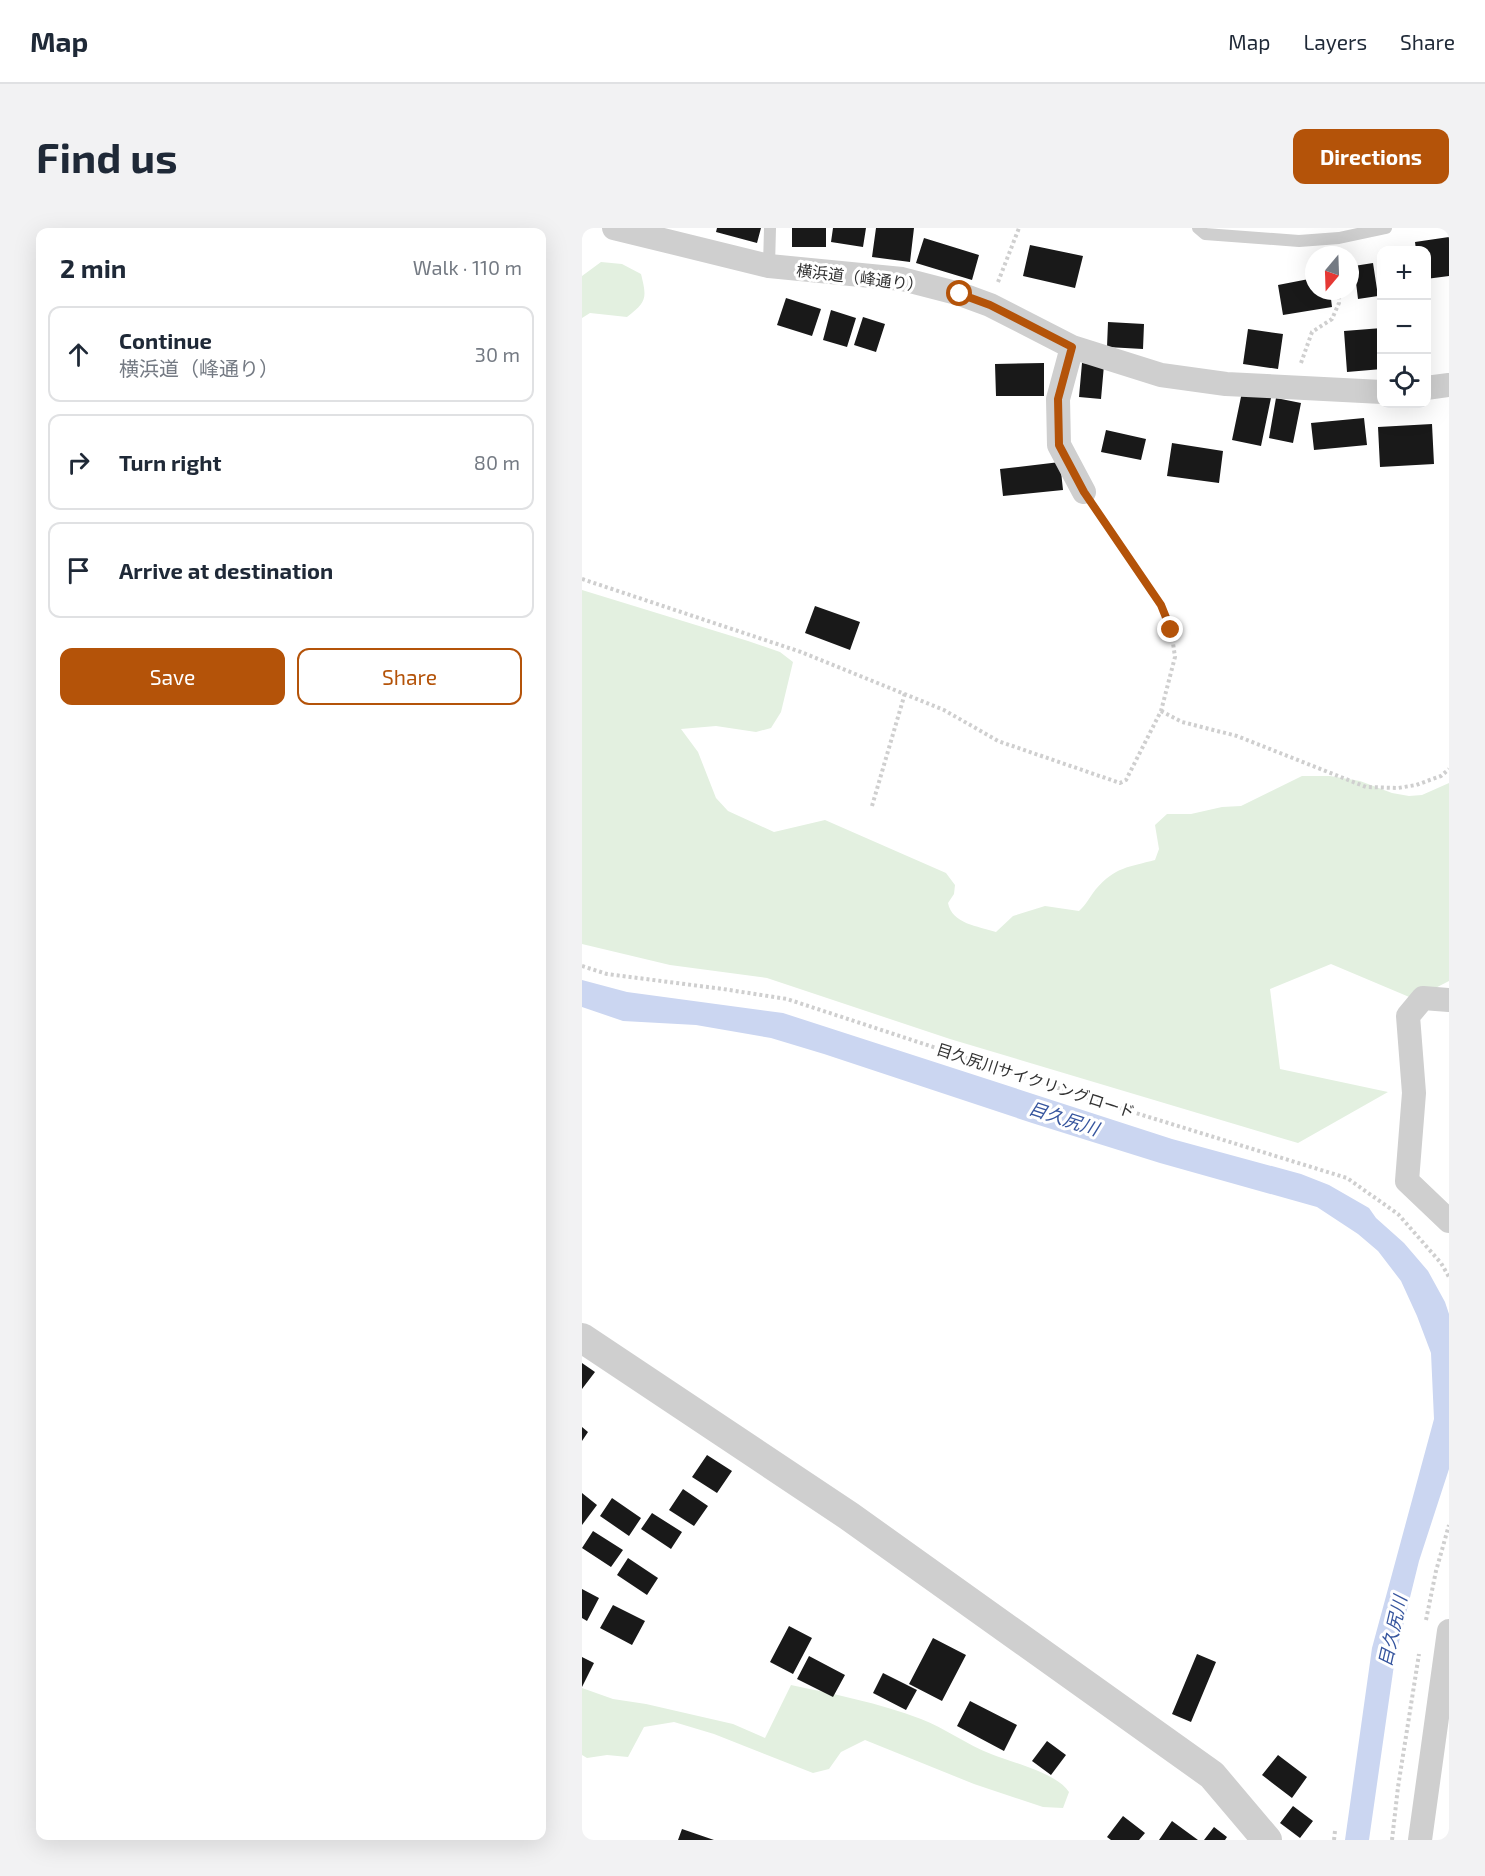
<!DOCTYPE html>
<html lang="en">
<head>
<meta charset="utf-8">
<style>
	:root { --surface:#fff; --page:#f2f2f3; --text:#1f2937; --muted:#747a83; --line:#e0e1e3; --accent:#b45309 }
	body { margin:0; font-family:"Exo 2","Noto Sans JP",sans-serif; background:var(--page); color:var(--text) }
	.controls { position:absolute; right:18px; top:18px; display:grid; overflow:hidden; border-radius:12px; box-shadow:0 6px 24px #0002 }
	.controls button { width:54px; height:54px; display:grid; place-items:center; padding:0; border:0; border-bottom:2px solid var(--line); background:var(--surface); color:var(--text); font:30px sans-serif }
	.compass { position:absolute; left:723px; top:18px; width:54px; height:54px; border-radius:50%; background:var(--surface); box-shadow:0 6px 24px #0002; rotate:199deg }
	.stop { position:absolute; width:18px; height:18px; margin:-14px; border:4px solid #b45309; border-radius:50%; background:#fff }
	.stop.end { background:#b45309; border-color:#fff; box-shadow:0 2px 6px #0008 }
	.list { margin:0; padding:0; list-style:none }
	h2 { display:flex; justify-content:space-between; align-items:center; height:78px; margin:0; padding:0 24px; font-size:26px }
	h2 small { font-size:20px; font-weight:400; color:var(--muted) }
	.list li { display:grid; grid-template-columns:39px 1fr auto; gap:18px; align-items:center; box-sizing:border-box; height:96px; margin:0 12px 12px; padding:0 12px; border:2px solid var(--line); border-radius:12px }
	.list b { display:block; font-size:22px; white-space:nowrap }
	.list p { margin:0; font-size:20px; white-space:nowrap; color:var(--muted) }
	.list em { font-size:20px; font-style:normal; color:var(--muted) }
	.actions { display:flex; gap:12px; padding:18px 24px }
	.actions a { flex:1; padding:14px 0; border:2px solid var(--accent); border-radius:12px; text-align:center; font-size:21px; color:var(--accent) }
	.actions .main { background:var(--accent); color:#fff }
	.icon { flex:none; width:33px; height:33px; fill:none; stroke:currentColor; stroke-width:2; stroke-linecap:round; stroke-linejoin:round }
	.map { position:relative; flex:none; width:867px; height:1612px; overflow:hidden; border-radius:12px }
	header { display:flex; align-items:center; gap:36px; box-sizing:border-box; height:84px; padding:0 30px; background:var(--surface); border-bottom:2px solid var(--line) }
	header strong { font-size:28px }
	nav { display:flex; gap:33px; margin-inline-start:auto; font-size:21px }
	.intro { display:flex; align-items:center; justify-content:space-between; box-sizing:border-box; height:144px; padding:0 36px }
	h1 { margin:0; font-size:42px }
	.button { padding:15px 27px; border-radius:12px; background:var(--accent); color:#fff; font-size:21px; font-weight:700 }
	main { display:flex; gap:36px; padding:0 36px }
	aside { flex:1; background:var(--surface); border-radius:12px; box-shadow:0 6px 24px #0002 }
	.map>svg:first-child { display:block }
	.green { fill:#e3f0e0 }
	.water { fill:#cbd6f1 }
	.building { fill:#191919 }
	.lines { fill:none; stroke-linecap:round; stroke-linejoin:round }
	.path { stroke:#cfcfcf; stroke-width:4; stroke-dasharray:3 3; stroke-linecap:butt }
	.service { stroke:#cfcfcf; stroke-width:12 }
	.minor { stroke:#cfcfcf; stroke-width:24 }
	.tertiary { stroke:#cfcfcf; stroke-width:30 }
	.route { stroke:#b45309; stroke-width:8 }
	.labels { text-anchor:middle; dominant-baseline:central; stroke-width:6; stroke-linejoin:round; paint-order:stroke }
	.street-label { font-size:16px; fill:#323232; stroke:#fff }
	.water-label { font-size:18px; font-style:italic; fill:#36559e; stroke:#fff }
</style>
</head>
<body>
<header>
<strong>Map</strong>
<nav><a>Map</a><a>Layers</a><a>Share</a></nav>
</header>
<div class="intro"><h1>Find us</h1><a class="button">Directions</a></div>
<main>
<aside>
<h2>2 min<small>Walk · 110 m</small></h2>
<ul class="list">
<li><svg class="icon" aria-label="ahead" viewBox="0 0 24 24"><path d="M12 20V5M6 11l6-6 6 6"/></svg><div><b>Continue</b><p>横浜道（峰通り）</p></div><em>30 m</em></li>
<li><svg class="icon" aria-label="right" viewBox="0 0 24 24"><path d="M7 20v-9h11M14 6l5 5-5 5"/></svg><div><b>Turn right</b></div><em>80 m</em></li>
<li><svg class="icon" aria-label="arrive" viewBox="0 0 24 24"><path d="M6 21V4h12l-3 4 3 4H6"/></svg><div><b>Arrive at destination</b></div></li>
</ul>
<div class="actions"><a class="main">Save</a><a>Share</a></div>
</aside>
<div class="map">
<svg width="867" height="1612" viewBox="0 0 867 1612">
	<rect width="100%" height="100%" fill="#fff"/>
	<path class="green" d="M19 34 40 36 59 46C65 70 65 74 45 89L8 85 0 90V48Z
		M0 362 166 413 198 424 211 434 199 484 189 500 174 504 134 498 99 501 116 524 134 570 146 583 192 604 243 592 364 645 373 657 372 666 366 675C370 696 396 698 414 704L431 688 463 678 497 683C505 676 508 668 514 661 533 639 547 639 573 632L577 621 573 597 585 586H609L640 579 659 578 720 548H748L778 553 810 565 827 568 840 567 867 555V753L832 771 749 736 688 761 698 841 806 864 716 915 368 811 185 750 88 737 0 716Z
		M209 1457C252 1466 297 1475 339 1491 363 1500 385 1517 409 1526 431 1535 475 1545 487 1564L481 1580 461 1579 392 1556 283 1512 259 1524 247 1541 231 1545 132 1506 92 1494 62 1499 46 1529 25 1527 5 1530 0 1527V1460L31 1471 64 1476 151 1496 183 1510Z"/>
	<path class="water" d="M0 752 45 764 201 785 590 911 719 946 747 957 787 980 794 990 822 1015 846 1043 863 1074 867 1086V1241L837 1333 813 1430 787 1612H763L790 1420 852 1191 849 1125 835 1088 819 1053 796 1023 776 1006 735 979 578 935 450 895 242 826 189 810 114 797 41 793 0 779Z"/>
	<path class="building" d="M135 0H179L175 15 134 4Z
		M210 0H244V19H210Z
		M251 0H284L281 19 249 14Z
		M294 0H332L328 34 290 29Z
		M867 9V48L844 51V22H834L833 14Z
		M342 10 397 27 390 52 334 35Z
		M448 17 501 28 493 60 441 48Z
		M791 35 796 68 776 71 772 38Z
		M732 50V63H748L750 79 701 87 696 57Z
		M204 70 239 81 230 108 195 97Z
		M249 82 274 90 265 119 241 112Z
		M281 89 303 96 294 124 272 117Z
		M526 94 562 96 561 121 525 119Z
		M800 100V141L765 144 762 103Z
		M666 101 701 106 696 141 661 136Z
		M462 135V168H414L413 136Z
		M500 135 522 137 519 171 497 169Z
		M660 164 689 170 679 218 650 212Z
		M694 170 719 175 711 215 687 210Z
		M782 190 785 217 732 222 729 195Z
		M850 196 852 236 798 239 796 199Z
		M524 202 564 211 559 232 519 224Z
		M590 215 641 223 637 255 585 248Z
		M478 234 481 262 421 268 418 241Z
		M233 378 278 394 268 422 223 405Z
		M0 1135 13 1144 0 1161Z
		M0 1199 6 1204 0 1213Z
		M125 1227 150 1243 135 1265 110 1249Z
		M101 1261 126 1278 112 1298 87 1282Z
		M0 1265 15 1277 0 1297Z
		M30 1270 59 1290 47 1308 18 1288Z
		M70 1285 100 1304 89 1321 59 1301Z
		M11 1303 41 1322 29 1339 0 1320Z
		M46 1330 76 1350 65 1367 35 1347Z
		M0 1361 17 1370 5 1393 0 1390Z
		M31 1377 63 1393 50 1417 18 1400Z
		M207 1398 230 1410 211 1446 188 1434Z
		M351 1410 384 1427 360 1473 327 1456Z
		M615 1426 634 1434 609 1494 590 1486Z
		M227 1428 263 1447 251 1469 215 1451Z
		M0 1429 12 1435 0 1459Z
		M301 1445 335 1462 324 1482 291 1465Z
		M388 1473 435 1497 422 1523 375 1498Z
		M465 1513 484 1527 469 1547 450 1533Z
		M696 1527 725 1549 710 1570 680 1547Z
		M711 1578 731 1593 718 1610 698 1595Z
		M541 1588 563 1605 557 1612H529L525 1609Z
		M590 1593 616 1612H577Z
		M632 1599 645 1609 643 1612H622Z
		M100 1601 132 1612H96Z"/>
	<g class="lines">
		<path class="path" d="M416 54 437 0
			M719 135 730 104 750 91 757 75V63
			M0 351 219 424 362 482 416 513 538 555 544 552 579 483 593 429 589 401 579 377 515 282
			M579 483 600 494 655 508 784 559 816 560 834 557 859 548 867 541
			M290 578 323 465
			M0 738 25 746 141 761 205 771 531 878 765 950 816 986 859 1035 867 1049
			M844 1392 854 1343 867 1297
			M752 1612 753 1603
			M810 1612 816 1559 837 1426"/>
		<path class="service" d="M616 0 623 6 717 13 757 10 804 0
			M187 38 188 0"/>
		<path class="minor" d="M32 0 187 38 320 51 378 66 408 77 490 119 579 147 644 156 800 164
			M490 119 476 171 477 217 502 264
			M844 160 867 157
			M867 772 841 770 826 788 832 865 825 953 867 993
			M838 1612 867 1403"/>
		<path class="tertiary" d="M0 1110 267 1288 630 1547 685 1612"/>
	</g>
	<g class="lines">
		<path class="route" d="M378 66 408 77 490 119 476 171 477 217 502 264 579 377 589 402"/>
	</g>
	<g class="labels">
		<g class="street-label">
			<text transform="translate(278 49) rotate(7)">横浜道（峰通り）</text>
			<text transform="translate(454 852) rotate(18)">目久尻川サイクリングロード</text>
		</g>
		<g class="water-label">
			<text transform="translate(482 890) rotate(18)">目久尻川</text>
			<text transform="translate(810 1403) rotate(-77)">目久尻川</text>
		</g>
	</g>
</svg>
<div class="controls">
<button>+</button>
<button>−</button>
<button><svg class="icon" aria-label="locate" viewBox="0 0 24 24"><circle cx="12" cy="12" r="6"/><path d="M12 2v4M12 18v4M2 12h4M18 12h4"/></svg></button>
</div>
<svg class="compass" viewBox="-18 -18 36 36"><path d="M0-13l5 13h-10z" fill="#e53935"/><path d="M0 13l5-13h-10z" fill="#747a83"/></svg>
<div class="stop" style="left:378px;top:66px"></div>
<div class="stop end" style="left:589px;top:402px"></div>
</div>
</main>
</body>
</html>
